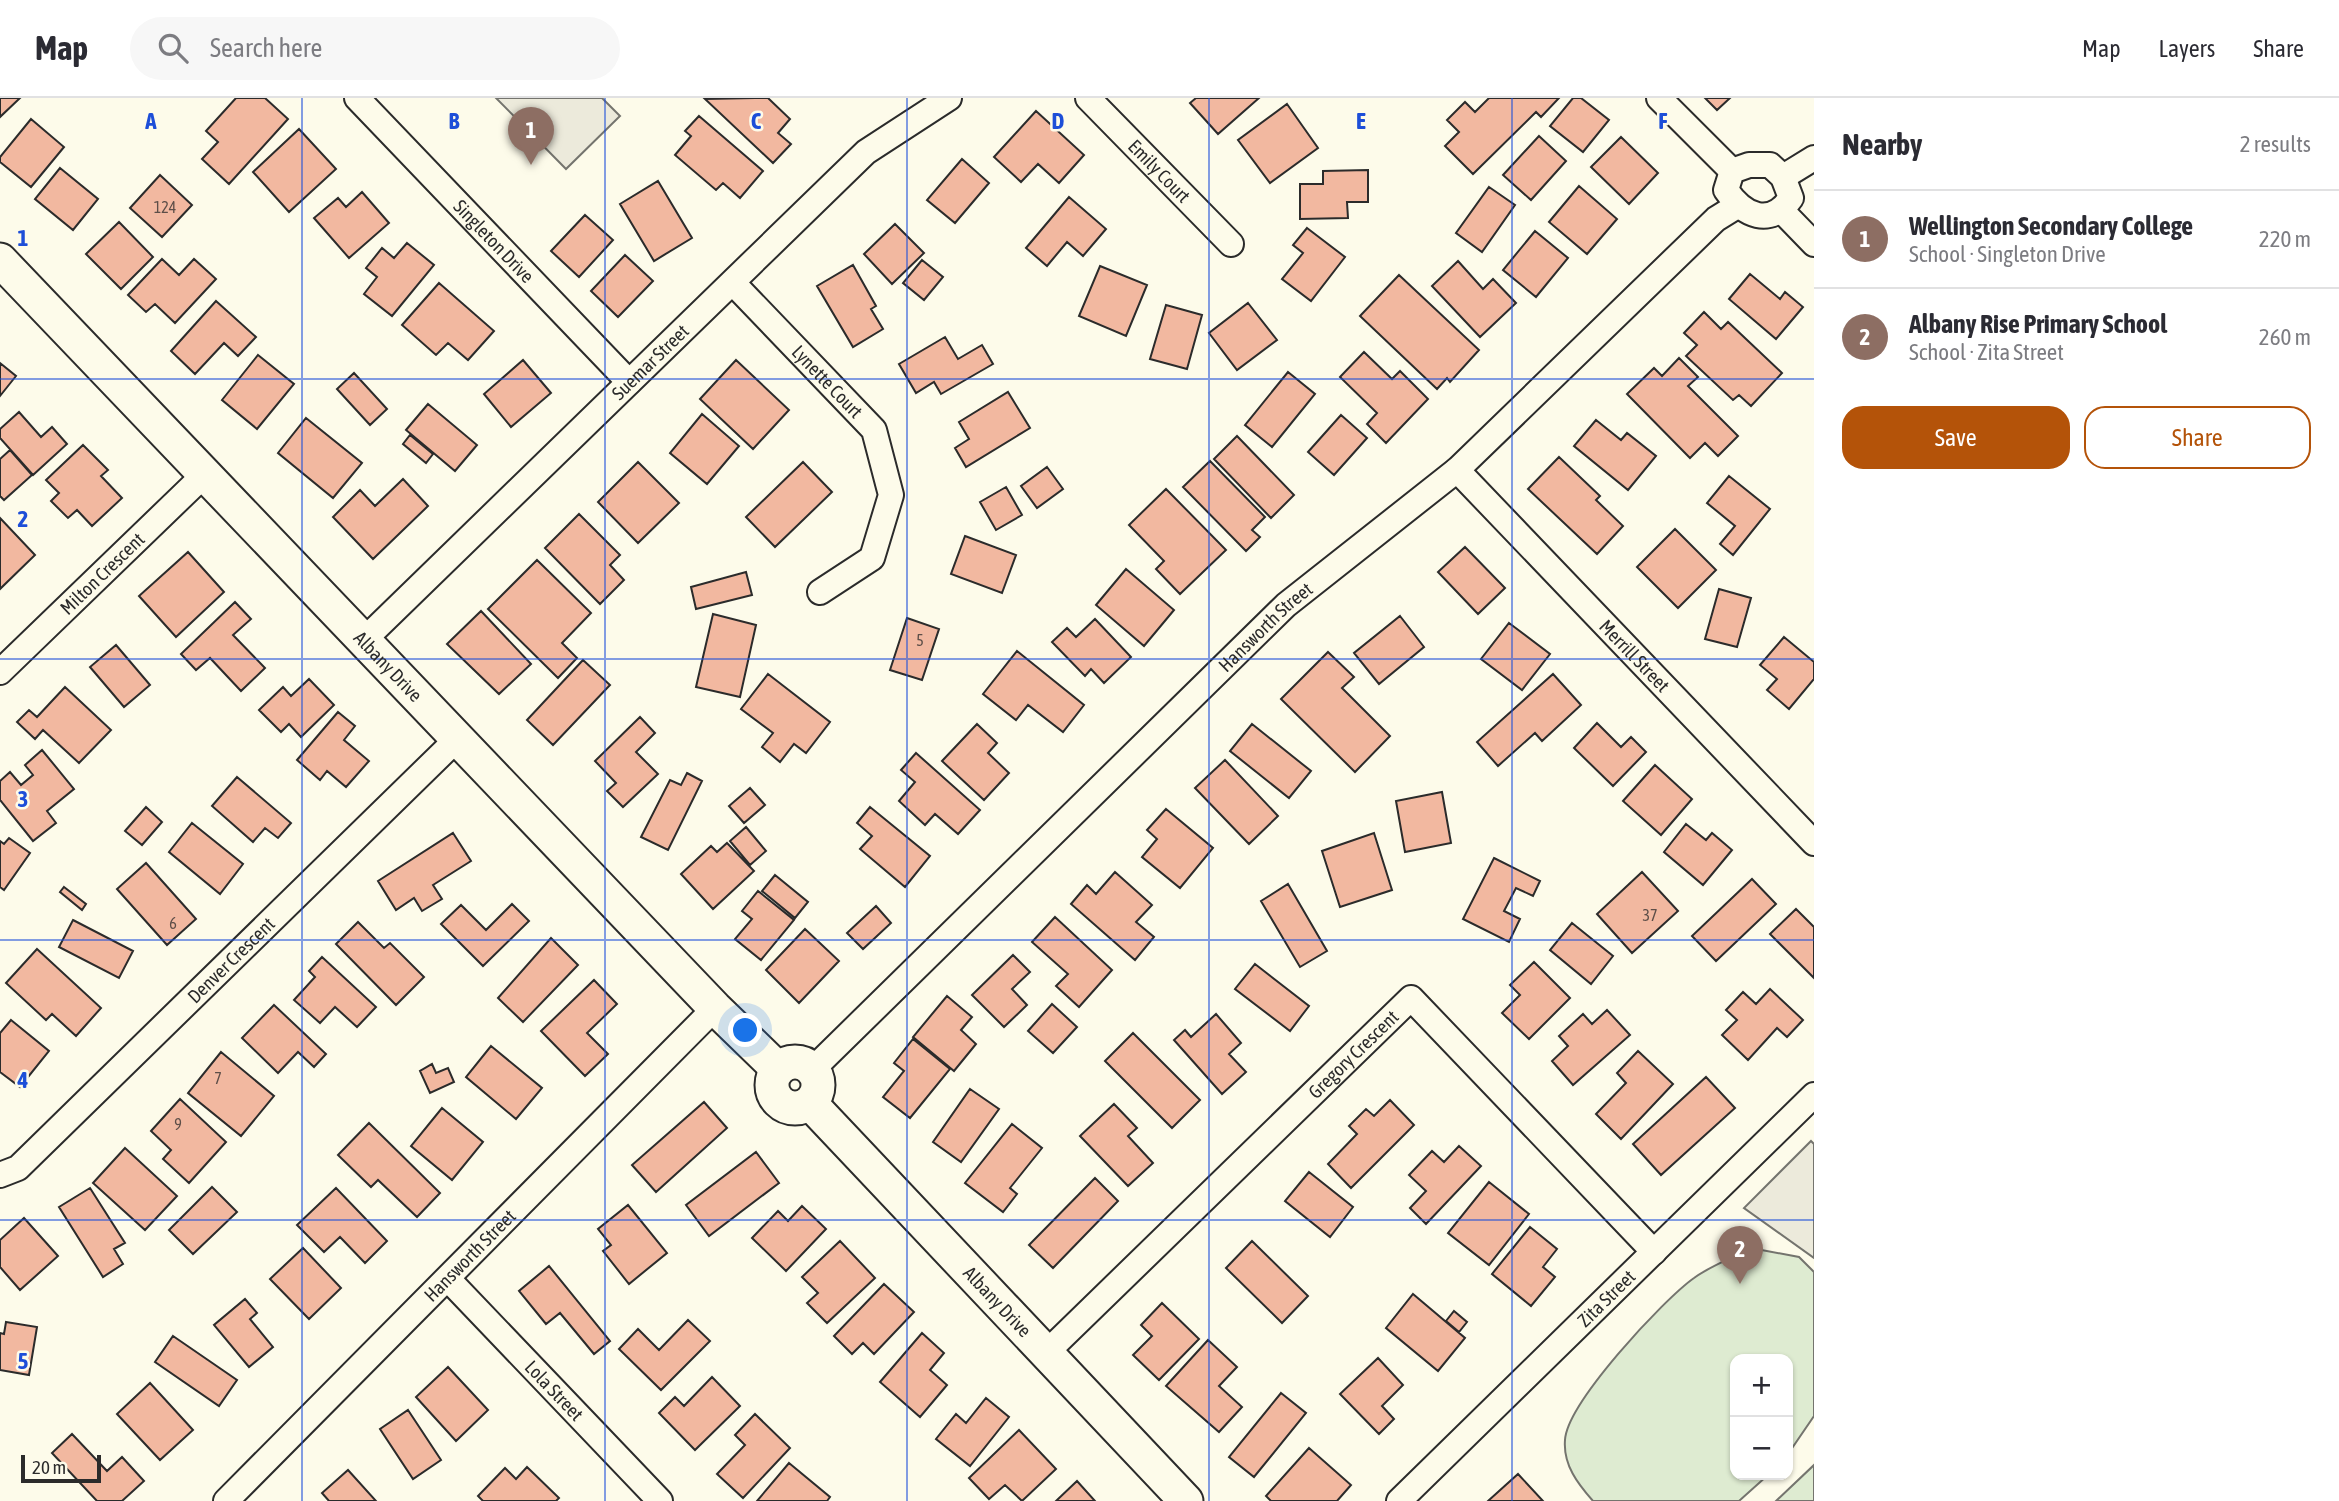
<!DOCTYPE html>
<html lang="en">
<head>
<meta charset="utf-8">
<style>
	:root { --surface:#fff; --page:#f7f7f7; --text:#2b2b33; --muted:#7c7c81; --line:#e1e1e2; --accent:#b45309 }
	body { margin:0; font-family:"Asap Condensed",sans-serif; background:var(--page); color:var(--text) }
	.controls { position:absolute; right:21px; bottom:21px; display:grid; overflow:hidden; border-radius:14px; box-shadow:0 2px 5px #0004 }
	.controls button { width:63px; height:63px; display:grid; place-items:center; padding:0; border:0; border-bottom:2px solid var(--line); background:var(--surface); color:var(--text); font:35px sans-serif }
	.scale { position:absolute; left:21px; bottom:18px; width:80px; box-sizing:border-box; padding-left:7px; border:4px solid #2b2b2b; border-top:0; font-size:19px; line-height:24px; white-space:nowrap; color:#2b2b2b; -webkit-text-stroke:5px #fdfbea; paint-order:stroke }
	.you { position:absolute; left:746px; top:933px; width:24px; height:24px; margin:-18px; border:5px solid #fff; border-radius:50%; background:#1a73e8; box-shadow:0 0 0 10px #1a73e833 }
	.badge { display:grid; place-items:center; width:46px; height:46px; border-radius:50%; background:var(--accent); color:#fff; font-size:23px; font-weight:700 }
	.pin { position:absolute; translate:-50% -58px; filter:drop-shadow(0 2px 4px #0008) }
	.pin::after { content:''; position:absolute; top:37px; width:24px; height:21px; background:inherit; clip-path:polygon(0 0,100% 0,50% 100%) }
	.list { margin:0; padding:0; list-style:none }
	h2 { display:flex; justify-content:space-between; align-items:center; height:91px; margin:0; padding:0 28px; font-size:30px }
	h2 small { font-size:23px; font-weight:400; color:var(--muted) }
	.list li { display:grid; grid-template-columns:46px 1fr auto; gap:21px; align-items:center; box-sizing:border-box; height:98px; padding:0 28px; border-top:2px solid var(--line) }
	.list b { display:block; font-size:26px; white-space:nowrap }
	.list p { margin:0; font-size:23px; white-space:nowrap; color:var(--muted) }
	.list em { font-size:23px; font-style:normal; color:var(--muted) }
	.actions { display:flex; gap:14px; padding:21px 28px }
	.actions a { flex:1; padding:16px 0; border:2px solid var(--accent); border-radius:21px; text-align:center; font-size:24px; color:var(--accent) }
	.actions .main { background:var(--accent); color:#fff }
	.icon { flex:none; width:38px; height:38px; fill:none; stroke:currentColor; stroke-width:2; stroke-linecap:round; stroke-linejoin:round }
	.map { position:relative; flex:none; width:1814px; height:1403px; overflow:hidden }
	header { display:flex; align-items:center; gap:42px; box-sizing:border-box; height:98px; padding:0 35px; background:var(--surface); border-bottom:2px solid var(--line) }
	header strong { font-size:33px }
	nav { display:flex; gap:38px; margin-inline-start:auto; font-size:24px }
	.search { width:490px; height:63px; background:var(--page); display:flex; align-items:center; gap:18px; box-sizing:border-box; padding:0 24px; border-radius:38px; color:var(--muted); font-size:26px }
	main { display:flex }
	aside { flex:1; background:var(--surface) }
	.map>svg:first-child { display:block }
	.pitch { fill:#deebd1; stroke:#74746e; stroke-width:2 }
	.parking { fill:#eceadb; stroke:#74746e; stroke-width:2 }
	.building { fill:#f2b8a0; stroke:#2b2b2b; stroke-width:2 }
	.lines { fill:none; stroke-linecap:round; stroke-linejoin:round }
	.street-casing { stroke:#2b2b2b; stroke-width:28 }
	.secondary-casing { stroke:#2b2b2b; stroke-width:37 }
	.street { stroke:#fdfbea; stroke-width:24 }
	.secondary { stroke:#fdfbea; stroke-width:33 }
	.grid { fill:none; stroke:#1d4ed8; stroke-width:2; stroke-opacity:0.55 }
	.labels { text-anchor:middle; dominant-baseline:central; stroke-width:5; stroke-linejoin:round; paint-order:stroke }
	.number-label { font-size:16px; fill:#5d4e48 }
	.street-label { font-size:19px; fill:#2b2b2b; stroke:#fdfbea }
	.grid-label { font-size:23px; text-anchor:middle; font-weight:bold; fill:#1d4ed8; stroke:#fdfbea; stroke-width:5; stroke-linejoin:round; paint-order:stroke }
</style>
</head>
<body>
<header>
<strong>Map</strong>
<div class="search"><svg class="icon" aria-label="search" viewBox="0 0 24 24"><circle cx="10" cy="10" r="6"/><path d="M15 15l6 6"/></svg>Search here</div>
<nav><a>Map</a><a>Layers</a><a>Share</a></nav>
</header>
<main>
<div class="map">
<svg width="1814" height="1403" viewBox="0 0 1814 1403">
	<rect width="100%" height="100%" fill="#fdfbea"/>
	<path class="pitch" d="M1751 1150 1799 1159 1814 1174V1318L1788 1356V1261H1735V1377H1768L1739 1403H1593C1578 1386 1563 1367 1565 1342 1567 1305 1663 1202 1694 1180 1710 1168 1733 1160 1751 1150Z
		M1814 1367V1403H1776Z"/>
	<path class="parking" d="M496 0H602L620 18 566 71Z
		M1811 1043 1814 1046V1160L1744 1110Z"/>
	<path class="building" d="M0 0H20L0 19Z
		M236 0H265L288 21 229 86 202 61 218 44 206 33Z
		M755 0H768L790 21 778 35 791 46 773 65 705 1Z
		M1196 0H1259L1218 36 1190 5Z
		M1489 0H1559L1541 19 1536 14 1473 76 1445 48 1459 34 1447 22 1465 4 1475 14Z
		M1573 0H1581L1609 22 1583 54 1550 28Z
		M1705 0H1730L1717 12Z
		M1287 6 1318 50 1270 85 1238 42Z
		M1036 13 1084 57 1059 85 1038 66 1021 84 994 59Z
		M699 18 763 73 740 100 723 85 716 92 675 57 691 38 685 33Z
		M31 21 64 49 31 89 0 64V59Z
		M299 31 336 71 289 114 253 74Z
		M1539 38 1566 63 1531 102 1503 77Z
		M1621 39 1658 75 1629 106 1591 69Z
		M962 61 989 85 955 125 927 102Z
		M60 70 98 101 73 132 35 101Z
		M1368 72V104H1347L1348 120 1300 121V86H1323V73Z
		M160 77 192 107 162 139 130 110Z
		M658 83 692 140 654 163 620 106Z
		M1579 88 1617 121 1587 156 1549 124Z
		M1489 89 1515 107 1482 154 1456 135Z
		M362 94 389 125 349 160 314 120 338 100 346 109Z
		M1069 99 1106 131 1083 158 1067 144 1047 168 1026 150Z
		M585 117 613 142 579 179 551 153Z
		M119 124 153 159 121 191 86 156Z
		M895 126 924 155 892 186 864 156Z
		M1307 130 1345 159 1311 203 1282 181 1303 155 1293 147Z
		M1535 133 1568 160 1536 199 1503 172Z
		M407 145 434 167 392 218 364 196 377 179 366 170 382 150 394 160Z
		M625 157 653 183 618 219 591 193Z
		M162 161 179 177 194 161 216 181 175 225 155 206 146 214 128 197Z
		M922 162 943 179 924 202 903 185Z
		M1458 163 1483 191 1493 181 1516 205 1480 239 1432 188Z
		M853 167 876 208 871 211 883 231 853 249 817 188Z
		M1100 168 1147 187 1126 238 1079 218Z
		M1750 176 1780 201 1785 194 1803 209 1776 241 1729 201Z
		M1399 177 1479 252 1450 284 1447 280 1437 291 1360 218Z
		M439 185 494 233 468 262 448 245 436 257 402 227Z
		M216 203 256 239 238 258 224 245 195 276 171 253Z
		M1248 205 1277 242 1237 272 1209 235Z
		M1166 207 1202 217 1187 271 1150 261Z
		M1704 214 1721 231 1728 224 1782 275 1751 308 1739 297 1733 302 1686 258 1697 247 1684 235Z
		M945 239 958 261 982 247 993 266 941 296 934 284 916 295 899 266Z
		M1364 254 1392 281 1400 273 1428 301 1386 345 1367 326 1377 315 1340 279Z
		M258 257 294 286 257 331 222 302Z
		M1679 260 1698 279 1688 288 1738 338 1718 358 1705 345 1690 360 1627 296 1654 270 1662 278Z
		M523 262 551 295 511 329 484 296Z
		M736 262 789 312 753 351 700 301Z
		M0 265 16 278 0 298Z
		M1288 274 1315 296 1272 349 1245 327Z
		M354 275 387 311 370 327 337 291Z
		M1008 294 1030 330 966 369 955 350 969 341 959 324Z
		M428 306 477 347 455 373 406 332Z
		M19 314 41 339 52 329 67 346 33 377 0 340V331Z
		M702 316 739 348 707 386 670 355Z
		M1341 317 1367 340 1334 377 1308 354Z
		M306 320 362 365 333 400 278 355Z
		M1596 322 1621 342 1627 335 1656 358 1628 392 1574 348Z
		M410 337 433 356 426 365 403 346Z
		M1237 338 1294 397 1271 420 1214 361Z
		M83 347 108 372 101 378 122 400 92 428 77 412 68 420 51 403 59 395 46 382Z
		M10 352 32 377 4 402 0 398V361Z
		M1559 359 1600 398 1596 402 1623 428 1597 456 1528 391Z
		M1210 363 1265 419 1252 432 1260 439 1246 453 1183 389Z
		M638 364 679 405 638 445 598 404Z
		M803 364 832 394 775 449 746 419Z
		M1047 369 1063 391 1037 410 1021 388Z
		M1729 378 1770 411 1733 457 1720 446 1735 428 1707 405Z
		M403 381 428 408 373 461 333 419 360 392 375 408Z
		M1006 389 1022 417 996 432 980 404Z
		M1166 391 1226 452 1180 496 1156 471 1164 463 1129 427Z
		M579 416 620 457 610 467 624 482 600 506 545 450Z
		M0 420 35 457 0 491Z
		M1675 431 1716 472 1678 510 1637 469Z
		M965 438 1016 457 1002 495 951 476Z
		M1465 449 1505 490 1478 516 1438 474Z
		M188 454 224 494 176 539 139 498Z
		M537 462 591 515 562 545 577 560 558 580 488 511Z
		M1126 471 1174 512 1144 548 1096 507Z
		M746 474 752 497 696 511 691 489Z
		M1719 491 1751 500 1737 549 1705 541Z
		M235 504 251 521 233 537 265 570 241 593 210 560 196 572 181 556Z
		M481 513 531 566 499 596 447 546Z
		M713 516 756 527 740 599 696 589Z
		M1400 518 1424 549 1379 586 1354 555Z
		M907 520 939 531 922 582 890 572Z
		M1095 521 1131 559 1104 585 1091 571 1085 578 1052 544 1067 530 1076 539Z
		M1509 525 1550 556 1522 592 1481 561Z
		M1784 539 1814 564V581L1789 611 1767 592 1777 581 1760 567Z
		M116 547 150 587 124 609 90 569Z
		M1017 553 1084 607 1063 634 1028 607 1016 622 983 596Z
		M1328 554 1354 579 1342 590 1390 638 1355 674 1281 601Z
		M583 562 610 587 553 647 527 622Z
		M768 576 830 624 806 655 794 646 780 664 762 649 773 635 741 611Z
		M1553 576 1581 607 1542 643 1535 635 1498 668 1477 644Z
		M309 581 334 607 301 639 289 626 281 634 259 612 283 589 291 598Z
		M65 589 111 632 79 665 43 632 35 641 17 624 29 612 37 619Z
		M338 614 355 628 344 642 369 663 346 689 327 673 320 682 297 662Z
		M640 619 655 635 636 654 658 676 623 709 607 693 616 685 595 663Z
		M1597 625 1621 649 1631 639 1646 654 1613 688 1574 650Z
		M977 626 997 645 988 655 1009 675 984 702 942 663Z
		M1252 626 1311 673 1289 700 1230 653Z
		M42 652 74 691 47 713 56 725 33 743 0 702V683L10 674 21 687 33 677 25 667Z
		M916 655 980 712 958 736 935 716 925 727 899 703 915 684 901 672Z
		M1225 662 1278 718 1249 746 1195 690Z
		M1655 667 1692 701 1661 737 1623 703Z
		M687 675 702 683 668 752 641 739 670 682 681 687Z
		M237 679 291 725 278 740 265 730 253 744 212 708Z
		M750 690 765 707 744 725 729 708Z
		M1442 694 1451 745 1405 754 1396 703Z
		M146 709 162 724 142 747 125 733Z
		M870 709 930 758 905 789 860 751 872 738 857 725Z
		M1166 711 1213 750 1180 790 1142 759 1157 741 1147 732Z
		M192 725 243 766 220 796 169 754Z
		M1686 726 1706 742 1712 735 1732 752 1703 787 1664 754Z
		M746 729 766 753 750 767 730 743Z
		M453 735 471 763 433 787 442 801 422 813 414 800 396 812 378 783Z
		M1374 735 1392 792 1340 809 1322 753Z
		M9 740 30 755 4 792 0 789V743L4 746Z
		M727 745 754 773 713 811 681 776 711 748 717 754Z
		M1494 760 1540 783 1533 798 1516 790 1504 813 1520 821 1509 844 1463 821Z
		M146 765 196 821 167 847 117 791Z
		M1115 774 1152 807 1136 824 1154 839 1135 862 1071 806 1087 787 1096 796Z
		M1642 774 1678 813 1632 855 1597 816Z
		M775 777 808 804 795 820 762 793Z
		M1752 781 1776 806 1716 863 1692 838Z
		M1288 786 1327 853 1300 869 1261 803Z
		M64 789 86 806 82 812 60 794Z
		M758 793 794 822 761 862 735 841 752 821 742 813Z
		M512 806 529 823 483 868 441 826 461 807 486 832Z
		M876 808 891 825 863 851 847 835Z
		M1796 811 1814 829V880L1770 836Z
		M1055 819 1112 872 1079 909 1056 888 1068 876 1032 844Z
		M73 822 133 853 119 880 59 849Z
		M358 824 384 850 390 845 424 879 396 907 336 846Z
		M1572 825 1613 858 1591 886 1550 852Z
		M805 831 839 863 799 905 766 872Z
		M551 840 578 867 523 924 498 900Z
		M37 851 101 910 76 938 52 916 46 922 6 885Z
		M1013 857 1030 874 1012 891 1027 907 1004 929 972 897Z
		M322 859 376 909 357 929 335 909 320 925 294 902 315 879 309 873Z
		M1534 864 1570 900 1529 941 1502 915 1520 897 1510 887Z
		M1255 866 1309 908 1290 933 1235 891Z
		M594 882 617 906 587 935 608 956 585 978 541 933Z
		M1770 891 1803 922 1787 939 1777 930 1748 962 1722 937 1737 922 1726 912 1743 894 1756 906Z
		M947 898 972 919 961 932 976 946 954 973 913 939Z
		M1052 906 1077 929 1053 955 1028 933Z
		M274 907 326 956 314 969 298 954 278 975 242 940Z
		M1607 912 1630 937 1573 987 1552 963 1568 948 1559 938 1583 916 1592 926Z
		M1216 916 1241 945 1229 956 1246 974 1222 996 1174 942 1185 932 1191 939Z
		M11 922 49 953 20 989 0 974V935Z
		M1133 935 1200 1002 1172 1030 1105 963Z
		M913 941 950 971 910 1020 883 999 904 973 894 965Z
		M491 948 542 990 516 1021 466 979Z
		M1638 953 1673 986 1621 1041 1596 1016 1626 985 1617 975Z
		M221 954 274 998 241 1038 188 995Z
		M432 966 436 975 448 970 454 984 430 995 420 973Z
		M1706 979 1735 1010 1661 1077 1633 1046Z
		M970 991 999 1011 961 1064 933 1044Z
		M180 1001 226 1044 189 1085 163 1061 171 1052 151 1033Z
		M1390 1002 1414 1027 1351 1090 1328 1066 1357 1036 1349 1028 1366 1011 1374 1018Z
		M704 1004 727 1030 656 1094 632 1067Z
		M1114 1006 1137 1030 1128 1038 1153 1065 1128 1088 1080 1038Z
		M442 1010 483 1044 452 1082 411 1048Z
		M369 1025 440 1095 417 1119 378 1082 371 1089 338 1057Z
		M1012 1026 1042 1050 1010 1090 1017 1096 1003 1114 965 1085Z
		M1459 1048 1481 1068 1426 1126 1410 1110 1426 1093 1409 1077 1432 1053 1444 1064Z
		M125 1050 177 1098 145 1132 93 1085Z
		M756 1054 779 1085 709 1138 686 1107Z
		M1309 1074 1353 1109 1330 1139 1285 1103Z
		M1095 1080 1118 1103 1053 1170 1029 1147Z
		M1489 1084 1529 1116 1489 1167 1448 1135Z
		M212 1089 237 1114 193 1156 169 1132Z
		M90 1090 125 1145 114 1151 123 1166 103 1179 59 1109Z
		M336 1090 387 1143 365 1165 340 1139 324 1154 297 1127Z
		M628 1107 667 1155 629 1186 603 1153 611 1147 598 1131Z
		M802 1108 826 1131 786 1173 752 1140 778 1113 788 1123Z
		M24 1120 58 1158 20 1192 0 1169V1142Z
		M1530 1129 1557 1151 1543 1169 1555 1179 1531 1208 1492 1176Z
		M840 1143 875 1180 827 1225 807 1205 818 1195 802 1179Z
		M1252 1143 1308 1198 1282 1225 1226 1170Z
		M303 1150 341 1190 309 1221 270 1181Z
		M549 1168 610 1243 594 1256 560 1215 546 1226 519 1193Z
		M884 1186 914 1214 874 1256 863 1245 852 1256 834 1238Z
		M1413 1196 1465 1240 1438 1273 1386 1230Z
		M245 1201 257 1215 250 1221 273 1249 249 1269 214 1227Z
		M1162 1205 1199 1241 1159 1282 1133 1257 1152 1238 1141 1227Z
		M1454 1213 1467 1224 1459 1234 1446 1223Z
		M688 1222 710 1243 661 1292 619 1251 638 1231 659 1252Z
		M6 1224 37 1229 29 1277 0 1272V1235L4 1236Z
		M922 1235 944 1255 930 1272 947 1287 920 1319 880 1284Z
		M173 1238 237 1282 219 1308 155 1264Z
		M1208 1242 1237 1269 1219 1288 1242 1309 1219 1334 1166 1288Z
		M1378 1260 1403 1287 1382 1308 1394 1321 1379 1336 1340 1296Z
		M448 1269 488 1312 456 1343 416 1299Z
		M712 1279 740 1308 695 1352 659 1315 675 1299 684 1308Z
		M150 1285 193 1332 160 1362 117 1316Z
		M1281 1295 1306 1315 1254 1379 1229 1359Z
		M986 1300 1009 1319 970 1368 936 1341 956 1316 966 1325Z
		M408 1312 441 1362 413 1381 380 1331Z
		M755 1316 790 1350 743 1400 717 1376 745 1347 735 1337Z
		M1019 1332 1056 1371 1022 1403 1005 1387 989 1401 969 1380Z
		M72 1336 107 1373 122 1359 144 1383 122 1403H97L52 1355Z
		M1309 1350 1351 1387 1337 1403H1271L1266 1398Z
		M789 1365 830 1399 827 1403H757Z
		M527 1369 559 1400 556 1403H483L478 1398 505 1370 516 1381Z
		M348 1372 376 1403H329L322 1395Z
		M1518 1376 1543 1403H1488Z
		M1077 1383 1095 1403H1056Z"/>
	<g class="lines">
		<defs>
			<g id="street">
				<path id="s1" d="M357 0 629 284"/>
				<path id="s2" d="M1088 0 1231 146"/>
				<path d="M1659 0 1732 73"/>
				<path d="M1749 67H1770L1783 79 1791 100C1770 130 1744 118 1726 92L1732 73Z"/>
				<path d="M1783 79 1814 60"/>
				<path d="M1782 113 1814 146"/>
				<path id="s3" d="M734 186 874 332 891 397 872 460 820 494"/>
				<path id="s4" d="M1457 372 1814 745"/>
				<path id="s5" d="M364 542 866 54 949 0"/>
				<path id="s6" d="M0 574 203 378"/>
				<path id="s7" d="M812 972 1286 507 1457 372 1716 121 1737 108"/>
				<path id="s8" d="M0 1077 18 1070 457 641"/>
				<path id="s9" d="M448 1181 660 1403"/>
				<path id="s10" d="M1045 1256 1411 900 1654 1154"/>
				<path id="s11" d="M226 1403 715 910"/>
				<path id="s12" d="M1399 1403 1814 997"/>
			</g>
			<g id="secondary">
				<path id="s13" d="M0 162 715 910 778 971"/>
				<circle cx="795" cy="987" r="23"/>
				<path id="s14" d="M810 1005 1186 1403"/>
			</g>
		</defs>
		<use href="#street" class="street-casing"/>
		<use href="#secondary" class="secondary-casing"/>
		<use href="#street" class="street"/>
		<use href="#secondary" class="secondary"/>
	</g>
	<path class="grid" d="M302 0V1403M605 0V1403M907 0V1403M1209 0V1403M1512 0V1403M0 281H1814M0 561H1814M0 842H1814M0 1122H1814"/>
	<g class="labels">
		<g class="number-label">
			<text x="165" y="109">124</text>
			<text x="920" y="542">5</text>
			<text x="1650" y="817">37</text>
			<text x="173" y="825">6</text>
			<text x="218" y="980">7</text>
			<text x="178" y="1026">9</text>
		</g>
		<g class="street-label">
			<text stroke="none"><textPath href="#s2" startOffset="102">Emily Court</textPath></text>
			<text stroke="none"><textPath href="#s1" startOffset="198">Singleton Drive</textPath></text>
			<text stroke="none"><textPath href="#s5" startOffset="399">Suemar Street</textPath></text>
			<text stroke="none"><textPath href="#s3" startOffset="135">Lynette Court</textPath></text>
			<text stroke="none"><textPath href="#s6" startOffset="142">Milton Crescent</textPath></text>
			<text stroke="none"><textPath href="#s7" startOffset="634">Hansworth Street</textPath></text>
			<text stroke="none"><textPath href="#s4" startOffset="257">Merrill Street</textPath></text>
			<text stroke="none"><textPath href="#s13" startOffset="562">Albany Drive</textPath></text>
			<text stroke="none"><textPath href="#s8" startOffset="317">Denver Crescent</textPath></text>
			<text stroke="none"><textPath href="#s10" startOffset="430">Gregory Crescent</textPath></text>
			<text stroke="none"><textPath href="#s11" startOffset="346">Hansworth Street</textPath></text>
			<text stroke="none"><textPath href="#s12" startOffset="290">Zita Street</textPath></text>
			<text stroke="none"><textPath href="#s14" startOffset="273">Albany Drive</textPath></text>
			<text stroke="none"><textPath href="#s9" startOffset="154">Lola Street</textPath></text>
		</g>
	</g>
	<g class="grid-label">
		<text x="151" y="31">A</text>
		<text x="454" y="31">B</text>
		<text x="756" y="31">C</text>
		<text x="1058" y="31">D</text>
		<text x="1361" y="31">E</text>
		<text x="1663" y="31">F</text>
		<text x="23" y="148">1</text>
		<text x="23" y="429">2</text>
		<text x="23" y="709">3</text>
		<text x="23" y="990">4</text>
		<text x="23" y="1271">5</text>
	</g>
</svg>
<div class="controls">
<button>+</button>
<button>−</button>
</div>
<div class="scale">20 m</div>
<div class="you"></div>
<div class="pin badge" style="left:531px;top:67px;background:#8d6e63">1</div>
<div class="pin badge" style="left:1740px;top:1186px;background:#8d6e63">2</div>
</div>
<aside>
<h2>Nearby<small>2 results</small></h2>
<ul class="list">
<li><span class="badge" style="background:#8d6e63">1</span><div><b>Wellington Secondary College</b><p>School · Singleton Drive</p></div><em>220 m</em></li>
<li><span class="badge" style="background:#8d6e63">2</span><div><b>Albany Rise Primary School</b><p>School · Zita Street</p></div><em>260 m</em></li>
</ul>
<div class="actions"><a class="main">Save</a><a>Share</a></div>
</aside>
</main>
</body>
</html>
